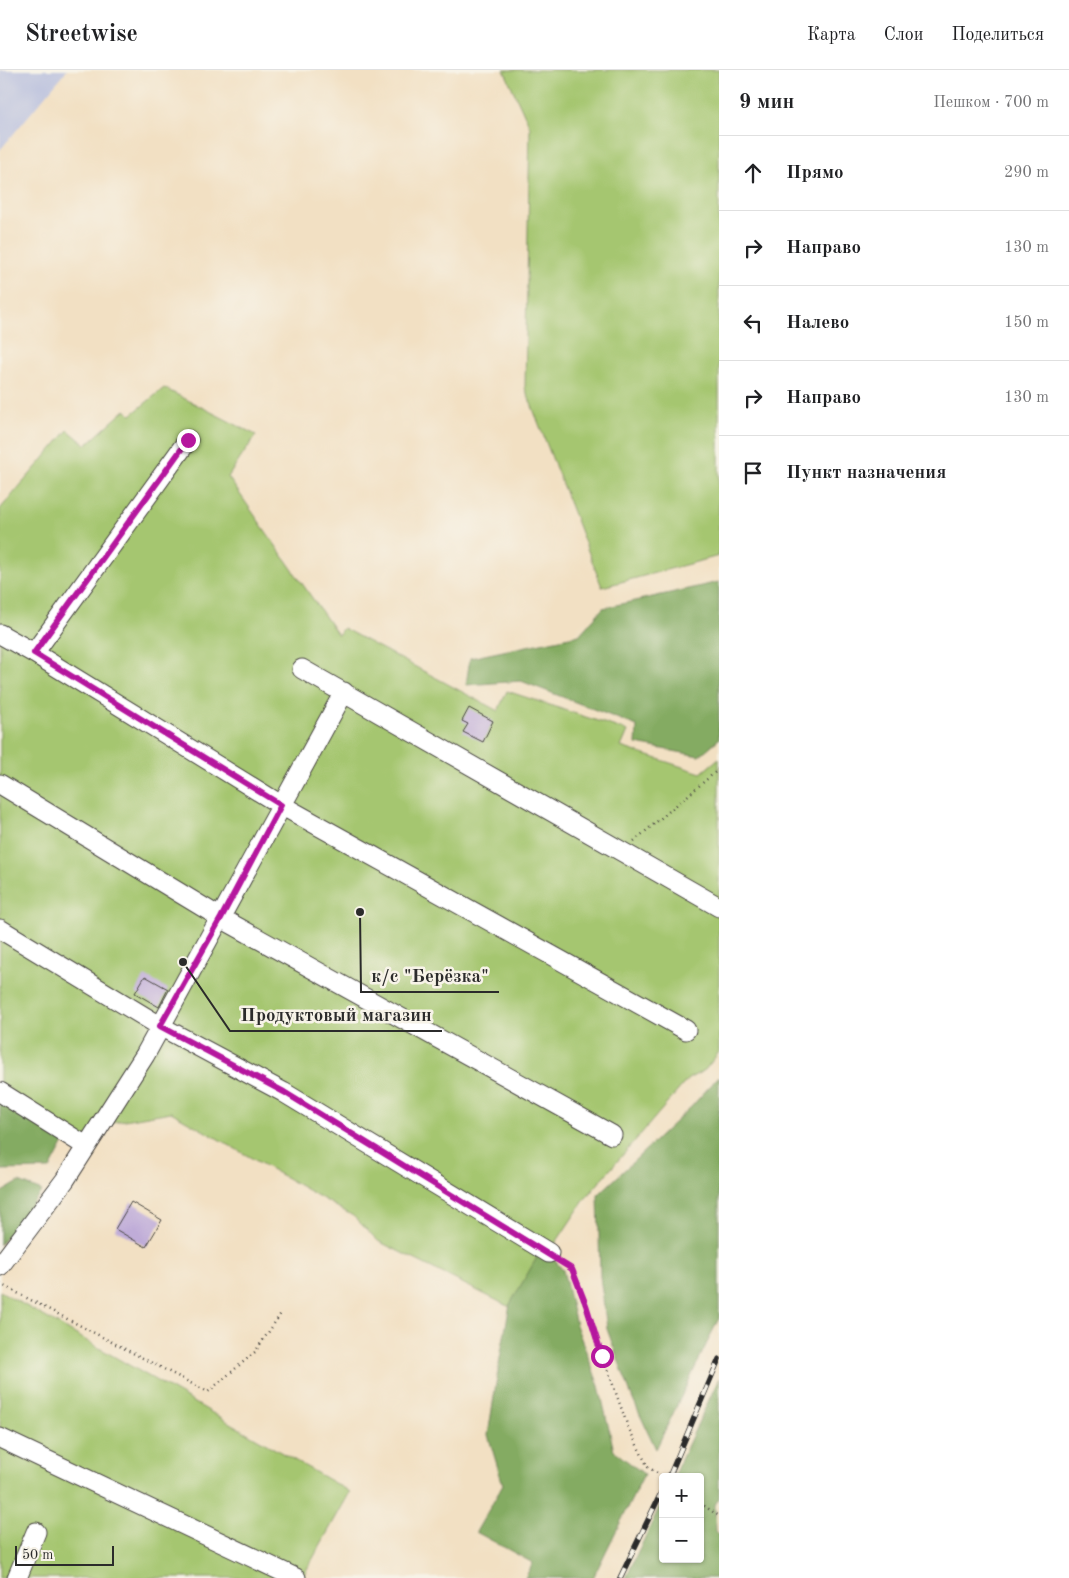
<!DOCTYPE html>
<html lang="ru">
<head>
<meta charset="utf-8">
<style>
	:root { --surface:#fff; --page:#f2f2f2; --text:#202124; --muted:#757577; --line:#e0e0e0 }
	body { margin:0; font-family:"Old Standard TT",serif; background:var(--page); color:var(--text) }
	.controls { position:absolute; right:15px; bottom:15px; display:grid; overflow:hidden; border-radius:5px; box-shadow:0 1px 4px #0004 }
	.controls button { width:45px; height:45px; display:grid; place-items:center; padding:0; border:0; border-bottom:1px solid var(--line); background:var(--surface); color:var(--text); font:25px sans-serif }
	.scale { position:absolute; left:15px; bottom:12px; width:99px; box-sizing:border-box; padding-left:5px; border:2px solid #2b2b2b; border-top:0; font-size:14px; line-height:18px; white-space:nowrap; color:#2b2b2b; -webkit-text-stroke:4px #f7f3e8; paint-order:stroke }
	.stop { position:absolute; width:15px; height:15px; margin:-11px; border:4px solid #b5179e; border-radius:50%; background:#fff }
	.stop.end { background:#b5179e; border-color:#fff; box-shadow:0 1px 5px #0008 }
	.list { margin:0; padding:0; list-style:none }
	h2 { display:flex; justify-content:space-between; align-items:center; height:65px; margin:0; padding:0 20px; font-size:21px }
	h2 small { font-size:16px; font-weight:400; color:var(--muted) }
	.list li { display:grid; grid-template-columns:32px 1fr auto; gap:15px; align-items:center; box-sizing:border-box; height:75px; padding:0 20px; border-top:1px solid var(--line) }
	.list b { display:block; font-size:19px; white-space:nowrap }
	.list em { font-size:16px; font-style:normal; color:var(--muted) }
	.icon { flex:none; width:28px; height:28px; fill:none; stroke:currentColor; stroke-width:2; stroke-linecap:round; stroke-linejoin:round }
	.map { position:relative; flex:none; width:719px; height:1508px; overflow:hidden }
	header { display:flex; align-items:center; gap:30px; box-sizing:border-box; height:70px; padding:0 25px; background:var(--surface); border-bottom:1px solid var(--line) }
	header strong { font-size:24px }
	nav { display:flex; gap:28px; margin-inline-start:auto; font-size:18px }
	main { display:flex }
	aside { flex:1; background:var(--surface) }
	.map>svg:first-child { display:block }
	.industrial { fill:#bdc3de }
	.green { fill:#a5c66f; stroke:#68784d }
	.forest { fill:#84ab62; stroke:#586b46 }
	.building { fill:#bfacd8 }
	.lines { fill:none; stroke-linecap:round; stroke-linejoin:round }
	.minor-casing { stroke:#494642; stroke-width:21 }
	.path { stroke:#494642; stroke-width:2.5; stroke-dasharray:1 4; stroke-linecap:butt }
	.minor { stroke:#fff; stroke-width:19 }
	.rail-casing { stroke:#2b2b2b; stroke-width:5.5 }
	.rail { stroke:#f7f3e8; stroke-width:4; stroke-dasharray:11; stroke-linecap:butt }
	.route { stroke:#b5179e; stroke-width:6 }
	.leader { fill:none; stroke:#2b2b2b; stroke-width:2 }
	.callout-dot { fill:#2b2b2b; stroke:#f7f3e8; stroke-width:2 }
	.callout-label { font-size:19px; text-anchor:middle; font-weight:bold; fill:#2b2b2b; stroke:#f7f3e8; stroke-width:5; stroke-linejoin:round; paint-order:stroke }
</style>
</head>
<body>
<header>
<strong>Streetwise</strong>
<nav><a>Карта</a><a>Слои</a><a>Поделиться</a></nav>
</header>
<main>
<div class="map">
<svg width="719" height="1508" viewBox="0 0 719 1508">
	<rect width="100%" height="100%" fill="#f7f3e8"/>
	<filter id="ink" filterUnits="userSpaceOnUse"><feTurbulence type="fractalNoise" baseFrequency=".02" numOctaves="2"/><feDisplacementMap in="SourceGraphic" scale="10" xChannelSelector="R" yChannelSelector="G"/><feConvolveMatrix kernelMatrix="1 2 1 2 8 2 1 2 1" color-interpolation-filters="sRGB"/></filter>
	<filter id="wash" filterUnits="userSpaceOnUse"><feTurbulence type="fractalNoise" baseFrequency=".0096" numOctaves="4" result="noise"/><feDisplacementMap in="SourceGraphic" scale="20" xChannelSelector="R" yChannelSelector="G"/><feGaussianBlur stdDeviation="1.12" result="paint"/><feColorMatrix in="noise" values="0 0 0 0 0 0 0 0 0 0 0 0 0 0 0 0 0 1.4 0 .05"/><feComposite in="paint" operator="in"/></filter>
	<g filter="url(#wash)">
		<rect width="100%" height="100%" fill="#f2e0c3"/>
		<path class="industrial" d="M0 0H67L0 80Z"/>
		<path class="green" d="M504 0H719V486L602 517 525 318 530 57Z
			M164 318 256 365 228 407 338 565 343 558 498 641 507 621 628 661 621 677 701 703 719 688V982L705 1000 688 1009 585 1129 549 1183 522 1243 378 1171 353 1146 171 1042 113 1052 91 1079 0 1028V439L68 360 86 375 125 340 131 345Z
			M0 1221 350 1422 302 1508H0Z"/>
		<path class="forest" d="M719 512V669L699 686 636 674 637 656 521 611 466 615 470 588 579 565 603 538Z
			M719 1006V1248L656 1379 633 1330 607 1259 600 1206 598 1125 692 1036Z
			M0 1028 66 1069 50 1099 0 1100Z
			M19 1112 42 1121 0 1175V1123Z
			M543 1177 563 1200 576 1255 599 1316 614 1381 644 1404 593 1508H525L533 1493 476 1462 503 1415 488 1365 500 1288 510 1234Z
			M719 1308V1428L715 1435 716 1461 719 1464V1508H626L663 1429V1489H700V1407H673Z"/>
		<g id="blocks">
			<path class="building" d="M469 638 493 651 483 672 463 662 468 654 462 651Z
				M145 906 168 919 159 937 135 923Z
				M131 1132 162 1150 146 1177 115 1159Z"/>
		</g>
	</g>
	<g filter="url(#ink)">
		<use href="#blocks" fill-opacity="0" stroke="#494642" stroke-width="1"/>
		<g class="lines">
			<defs>
				<path id="minor" d="M0 564 34 583 281 735 686 960
					M34 583 188 370
					M302 599 719 837
					M0 714 221 848 612 1065
					M0 859 160 956 283 1022 549 1183
					M0 1022 86 1076
					M0 1196 65 1110 145 985 344 622
					M0 1368 296 1508
					M17 1508 36 1462"/>
			</defs>
			<use href="#minor" class="minor-casing"/>
			<path class="path" d="M634 771 719 699
				M561 1192 572 1199 628 1357 648 1397 663 1407
				M0 1214 208 1322 255 1282 282 1242
				M700 1433 719 1446"/>
			<use href="#minor" class="minor"/>
			<defs>
				<path id="rail" d="M669 1407 719 1289
					M620 1508 663 1419"/>
			</defs>
			<use href="#rail" class="rail-casing"/>
			<use href="#rail" class="rail"/>
		</g>
	</g>
	<g class="lines" filter="url(#ink)">
		<path class="route" d="M188 370 34 583 281 735 221 848 160 956 284 1022 572 1199 586 1235 602 1286"/>
	</g>
	<path class="leader" d="M360 842L361 922H499M183 892L230 961H442"/>
	<g class="callout-dot">
		<circle cx="360" cy="842" r="5"/>
		<circle cx="183" cy="892" r="5"/>
	</g>
	<g class="callout-label">
		<text x="430" y="912">к/с "Берёзка"</text>
		<text x="336" y="951">Продуктовый магазин</text>
	</g>
</svg>
<div class="controls">
<button>+</button>
<button>−</button>
</div>
<div class="scale">50 m</div>
<div class="stop" style="left:602px;top:1286px"></div>
<div class="stop end" style="left:188px;top:370px"></div>
</div>
<aside>
<h2>9 мин<small>Пешком · 700 m</small></h2>
<ul class="list">
<li><svg class="icon" aria-label="ahead" viewBox="0 0 24 24"><path d="M12 20V5M6 11l6-6 6 6"/></svg><div><b>Прямо</b></div><em>290 m</em></li>
<li><svg class="icon" aria-label="right" viewBox="0 0 24 24"><path d="M7 20v-9h11M14 6l5 5-5 5"/></svg><div><b>Направо</b></div><em>130 m</em></li>
<li><svg class="icon" aria-label="left" viewBox="0 0 24 24"><path d="M17 20v-9H6M10 6l-5 5 5 5"/></svg><div><b>Налево</b></div><em>150 m</em></li>
<li><svg class="icon" aria-label="right" viewBox="0 0 24 24"><path d="M7 20v-9h11M14 6l5 5-5 5"/></svg><div><b>Направо</b></div><em>130 m</em></li>
<li><svg class="icon" aria-label="arrive" viewBox="0 0 24 24"><path d="M6 21V4h12l-3 4 3 4H6"/></svg><div><b>Пункт назначения</b></div></li>
</ul>
</aside>
</main>
</body>
</html>
